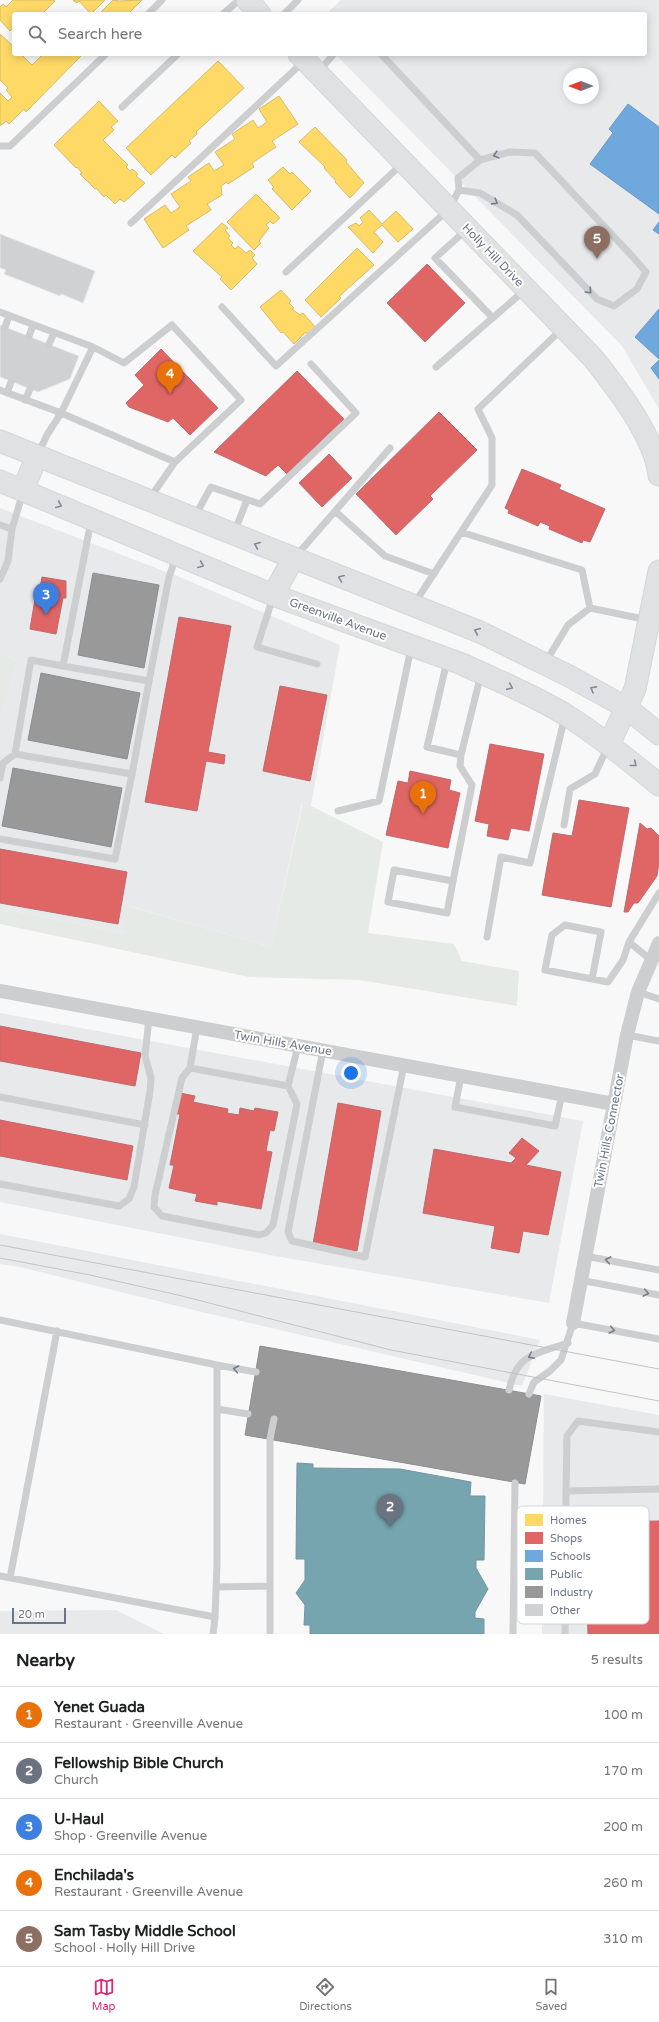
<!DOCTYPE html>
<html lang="en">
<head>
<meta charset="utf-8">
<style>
	:root { --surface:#fff; --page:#f2f2f2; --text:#202124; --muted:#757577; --line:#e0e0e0; --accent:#db2777 }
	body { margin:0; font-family:"Varela Round",sans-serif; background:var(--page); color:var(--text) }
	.compass { position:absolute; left:563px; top:68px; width:36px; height:36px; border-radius:50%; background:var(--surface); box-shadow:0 2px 10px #0003; rotate:270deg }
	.scale { position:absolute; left:12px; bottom:10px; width:54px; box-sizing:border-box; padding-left:4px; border:2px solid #6b7486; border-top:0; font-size:11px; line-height:14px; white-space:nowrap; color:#6b7486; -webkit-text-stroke:3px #fff; paint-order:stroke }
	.you { position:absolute; left:351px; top:1073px; width:14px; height:14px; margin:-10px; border:3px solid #fff; border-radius:50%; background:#1a73e8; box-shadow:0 0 0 6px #1a73e833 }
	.badge { display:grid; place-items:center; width:26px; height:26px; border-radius:50%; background:var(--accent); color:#fff; font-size:13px; font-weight:700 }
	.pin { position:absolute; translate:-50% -33px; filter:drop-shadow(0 1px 2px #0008) }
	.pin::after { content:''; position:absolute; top:21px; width:14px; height:12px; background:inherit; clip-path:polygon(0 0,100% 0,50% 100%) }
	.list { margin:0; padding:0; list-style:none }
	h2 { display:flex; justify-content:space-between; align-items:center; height:52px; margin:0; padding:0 16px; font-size:17px }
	h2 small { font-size:13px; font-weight:400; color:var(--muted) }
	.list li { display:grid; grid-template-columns:26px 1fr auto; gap:12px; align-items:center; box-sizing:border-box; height:56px; padding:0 16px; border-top:1px solid var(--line) }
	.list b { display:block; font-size:15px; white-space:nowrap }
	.list p { margin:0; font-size:13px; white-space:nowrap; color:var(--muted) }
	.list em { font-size:13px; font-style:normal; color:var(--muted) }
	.icon { flex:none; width:22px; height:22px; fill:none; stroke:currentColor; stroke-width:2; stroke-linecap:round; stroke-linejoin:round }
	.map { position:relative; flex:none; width:659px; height:1634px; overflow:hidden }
	.search { position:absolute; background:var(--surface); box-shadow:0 2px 10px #0003; left:12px; right:12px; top:12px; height:44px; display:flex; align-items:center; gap:10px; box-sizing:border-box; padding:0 14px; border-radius:4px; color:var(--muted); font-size:15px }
	.sheet { height:332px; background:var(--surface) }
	nav { display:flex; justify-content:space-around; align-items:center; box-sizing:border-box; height:56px; border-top:1px solid var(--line); background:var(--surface); font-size:11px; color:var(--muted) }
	nav a { display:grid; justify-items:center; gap:2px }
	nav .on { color:var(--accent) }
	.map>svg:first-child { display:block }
	.built { fill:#e8e9eb; fill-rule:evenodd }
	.green { fill:#e6eae6 }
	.homes { fill:#ffd966; stroke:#d3bb70 }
	.shops { fill:#e06666; stroke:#bd6a70 }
	.schools { fill:#6fa8dc; stroke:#6e98c2 }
	.public { fill:#76a5af; stroke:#7396a3 }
	.industry { fill:#999; stroke:#8b8e93 }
	.building { fill:#d0d1d3; stroke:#e8e8e8 }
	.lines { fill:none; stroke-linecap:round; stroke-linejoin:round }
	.secondary-casing { stroke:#d5d6d7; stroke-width:23 }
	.lane { stroke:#cdcecf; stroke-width:7 }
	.street { stroke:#cdcecf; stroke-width:14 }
	.secondary { stroke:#e0e1e2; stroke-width:21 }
	.tram { stroke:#c3c3c5; stroke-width:1 }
	.oneway { stroke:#757d8d }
	.oneway2 { stroke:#828a98 }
	.labels { text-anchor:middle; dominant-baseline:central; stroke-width:4; stroke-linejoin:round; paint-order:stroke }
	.street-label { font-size:12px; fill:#6b7486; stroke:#fff }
	.key { fill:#fff; stroke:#d3d5db; stroke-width:1 }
	.key-label { font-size:11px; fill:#6b7486 }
</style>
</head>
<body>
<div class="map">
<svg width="659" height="1634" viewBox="0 0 659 1634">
	<rect width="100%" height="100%" fill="#f8f8f8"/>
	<path class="built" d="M341 0H659V409L622 346 335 54H645V14H326ZM569 74H593V98H569Z
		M0 508 182 578 340 645 311 806 302 803 271 947 129 906 123 933 0 908V721L17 661 0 654Z
		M0 1013 583 1121 549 1303 275 1256 0 1202Z
		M0 1234 540 1340 522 1386 206 1313 20 1267 0 1264Z
		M544 1394 659 1415V1634H542Z
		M116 1610 164 1634H0V1611Z"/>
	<path class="green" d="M0 654 17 661 0 721Z
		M303 802 383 842 368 933 454 944 462 961 519 971 517 1006 359 980 249 977 0 924V908L123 933 128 906 271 947Z"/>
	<path class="homes" d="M13 0H53L55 1 42 14H14V27L10 31 0 20V7L3 4 6 7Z
		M73 0H105L91 14 79 1 77 3Z
		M113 0 119 1 142 0 128 14H99Z
		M0 34 14 47V54H21L32 65 43 54H86L84 56 83 54 26 112 24 109 9 124 6 121 0 126V93L8 101 12 97 6 90 8 88 0 80Z
		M218 61 244 88 196 132 197 134 189 141 191 143 175 158 172 155 151 175 126 148Z
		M279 96 298 124 272 141 276 147 252 163 254 167 228 184 227 182 221 186 222 195 207 204 211 210 186 226 189 230 163 248 144 219 165 205 171 213 180 207 171 194 191 181 188 177 209 163 214 171 224 165 215 152 235 139 232 134 253 120 258 128 267 122 259 109Z
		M99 101 118 121 111 127 114 130 103 140 128 165 126 167 130 171 132 169 138 174 136 176 145 183 124 202 120 199 115 204 106 195 104 197 96 188 95 189 80 174 82 173 77 167 76 168 54 145Z
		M315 127 347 160 346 162 364 183 350 198 335 182 336 181 324 168 325 167 299 142Z
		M283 167 290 174 292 172 311 191 292 210 272 189 274 187 268 180Z
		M256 194 280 218 273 224 270 221 266 225 269 228 259 241 261 243 254 250 227 222Z
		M369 210 382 224 396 211 413 229 398 242 382 225 374 232 383 242 373 253 348 227 356 223 359 226 363 222 360 218Z
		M222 223 228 228 225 230 230 236 228 238 233 243 231 245 235 249 238 246 246 253 250 250 255 255 252 258 257 264 231 290 220 279 222 277 193 251Z
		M357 248 374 265 345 291 339 297 341 298 321 317 305 300Z
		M281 290 291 301 289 303 294 308 292 309 300 315 303 313 315 327 307 334 306 332 294 344 283 332 281 333 260 307Z"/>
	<path class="shops" d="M427 264 465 303 425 342 387 303Z
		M161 349 218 408 190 435 173 418 168 422 129 407 126 403 144 385 135 375Z
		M297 371 344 419 287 474 278 465 266 476 214 452Z
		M439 412 477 450 430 496 433 499 396 535 356 494Z
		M329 454 352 478 322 507 299 483Z
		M522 469 561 485 559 489 605 509 590 542 583 540 582 543 549 529 550 526 540 522 538 526 508 513 509 510 505 508Z
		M42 577 66 581V598H63L56 634 30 629 35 599 38 600Z
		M179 617 231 626 208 752 225 755 224 764 206 761 197 811 145 802Z
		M280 686 327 695 310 781 263 771Z
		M490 744 544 754 529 831 511 828 508 840 487 836 489 824 475 821Z
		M410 771 451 780 449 790 460 793 448 848 386 835 398 781 408 783Z
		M579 800 629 808 611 907 542 895 553 833 572 836Z
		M640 823 647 829 651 828 659 836V862L657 876 638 903H634L628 912H624Z
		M0 849 127 872 118 924 0 903Z
		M0 1026 141 1053 135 1086 0 1061Z
		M180 1093 195 1096 193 1102 228 1109 227 1113 239 1115 240 1108 254 1111 255 1108 278 1112 274 1131 270 1130 266 1151 272 1152 261 1209 217 1201V1205L195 1201 197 1194 169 1188 174 1165H170L180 1114H177Z
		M338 1103 381 1111 357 1251 313 1244Z
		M0 1120 133 1146 127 1180 0 1156Z
		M522 1138 539 1151 526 1165 561 1172 548 1235 523 1231 519 1253 491 1248 495 1226 423 1213 434 1149 511 1163 516 1158 509 1153Z
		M659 1521V1634H588L584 1522Z"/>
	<path class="schools" d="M628 104 659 127V214L590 164 613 133 609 129Z
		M659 222V234L653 230Z
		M659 309V359L635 337Z
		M659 360V379L651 368Z"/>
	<path class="public" d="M297 1463 313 1464V1468L400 1469 471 1482 470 1496H485L484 1560H476V1568L488 1589 475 1612V1618L484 1619V1634H310V1625H304L305 1605 296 1593 305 1580V1559H296Z"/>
	<path class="industry" d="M93 573 159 585 144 668 78 655Z
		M41 673 140 693 127 759 28 740Z
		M13 768 122 788 111 847 2 826Z
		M260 1346 541 1396 525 1484 245 1435Z"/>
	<path class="building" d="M0 234 95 271 83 303 61 294 60 296 4 274 6 270 0 268Z
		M0 325 79 356 70 379 38 392 0 377Z"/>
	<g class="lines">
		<defs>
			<path id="secondary" d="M247 0 260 14
				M299 54 593 358C616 387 655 437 659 475
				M0 441 480 632 569 676 627 708 659 734
				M0 481 273 595 462 664C496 680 534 695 566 715 599 736 629 760 659 785
				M23 490 37 456
				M273 595 293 559
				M609 744 635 689 659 571"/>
		</defs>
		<use href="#secondary" class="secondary-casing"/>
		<path class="lane" d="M148 14 162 0
			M223 14 239 0
			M284 14 298 0
			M381 54 480 160
			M318 72 334 54
			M122 107 178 54
			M0 146H10L106 54
			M131 223 303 62
			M466 230 435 258 492 317
			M286 272 402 164
			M222 307 276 366 449 209 459 190 458 178 480 160 510 152 535 153 632 256 646 272 637 289 614 306 597 299 517 215 480 193 459 190
			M0 312 93 347 61 413 175 462 150 498
			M5 327 9 316
			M29 336 33 325
			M49 344 54 333
			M93 347 124 363 172 325 241 400 175 462
			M436 367 525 290
			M0 390 61 413 47 435 38 454
			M7 393 11 382
			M25 400 30 389
			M335 511 385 556 434 574
			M195 516 211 487 260 504 356 413 311 364
			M91 521 63 666 149 681 169 577 176 557
			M0 525 12 529
			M461 532 582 570 590 608
			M234 533 247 500
			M296 556 390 448
			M0 579 8 561 12 529 23 492
			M273 597 257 647 317 664
			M414 604 492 485V438L478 409 562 329
			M447 661 427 747 461 755 481 674
			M545 663 568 625 590 608 648 620
			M63 666 31 660 15 754 132 774 149 681
			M0 778 3 763 15 754
			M338 811 379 801 411 648
			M564 825 570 789 595 774 608 746
			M0 839 115 859 132 774
			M453 881 447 913 388 902 394 870 453 881 472 785 460 766 461 755
			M487 937 501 857 530 863 565 716
			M651 960 629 942 659 893
			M592 979 601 932 565 925 552 935 545 970 608 982 623 960 629 942
			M638 992 659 999
			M197 1027 190 1068 288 1086 298 1046
			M627 1035 659 1041
			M323 1050 288 1232 292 1241 365 1257 404 1065
			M190 1068 182 1078 155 1195 154 1207 162 1216 259 1235 266 1233 273 1225 297 1104 288 1086
			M461 1076 455 1107 555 1126 562 1094
			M0 1097 145 1125
			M0 1184 119 1206 129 1199 134 1187 150 1091 151 1078 145 1056 149 1018
			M585 1256 659 1270
			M580 1280 659 1295
			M0 1320 217 1365V1564L215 1617 213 1634
			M217 1365 256 1372
			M509 1390C517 1353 536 1354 568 1343
			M529 1394 534 1382 550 1371 561 1360 573 1323 659 1339
			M217 1409 248 1414
			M566 1491 567 1436 578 1421 659 1432
			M0 1576 215 1617
			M10 1578 57 1331
			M216 1587 270 1586
			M270 1634V1439L274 1419
			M513 1634 515 1483
			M565 1634 566 1491 659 1489"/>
		<path class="street" d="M0 991 614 1104
			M573 1323 627 1035 638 992 659 943"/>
		<use href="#secondary" class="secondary"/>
		<path class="tram" d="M0 1245 659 1369
			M0 1258 90 1275 182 1296 391 1350 659 1401"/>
	</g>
	<defs><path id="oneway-chevron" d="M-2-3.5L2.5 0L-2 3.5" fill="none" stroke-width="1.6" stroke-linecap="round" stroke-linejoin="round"/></defs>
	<g class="oneway">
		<use href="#oneway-chevron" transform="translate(496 155) rotate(165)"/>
		<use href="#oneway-chevron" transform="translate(495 202) rotate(32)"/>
		<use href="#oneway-chevron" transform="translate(589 291) rotate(46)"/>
		<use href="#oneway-chevron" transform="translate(608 1260) rotate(-169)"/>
		<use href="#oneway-chevron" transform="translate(646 1293) rotate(11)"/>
		<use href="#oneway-chevron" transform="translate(612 1330) rotate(11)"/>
		<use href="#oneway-chevron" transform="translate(531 1356) rotate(154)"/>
		<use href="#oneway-chevron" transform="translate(236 1369) rotate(-169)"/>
	</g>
	<g class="oneway2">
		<use href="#oneway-chevron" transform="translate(59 505) rotate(23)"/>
		<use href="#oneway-chevron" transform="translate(257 545) rotate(-158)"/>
		<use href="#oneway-chevron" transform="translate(201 565) rotate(23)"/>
		<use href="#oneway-chevron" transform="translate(341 578) rotate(-159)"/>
		<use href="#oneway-chevron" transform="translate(477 631) rotate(-157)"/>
		<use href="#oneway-chevron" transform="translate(510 687) rotate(25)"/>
		<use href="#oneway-chevron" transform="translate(593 689) rotate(-151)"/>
		<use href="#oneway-chevron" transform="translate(634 764) rotate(39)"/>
	</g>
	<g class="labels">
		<g class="street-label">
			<text transform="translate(493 255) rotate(46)">Holly Hill Drive</text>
			<text transform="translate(338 619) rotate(20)">Greenville Avenue</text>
			<text transform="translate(283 1043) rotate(10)">Twin Hills Avenue</text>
			<text transform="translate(609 1131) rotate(-79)">Twin Hills Connector</text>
		</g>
	</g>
	<rect x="517" y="1506" width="132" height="118" rx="6" class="key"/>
	<rect x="525" y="1514" width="18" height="12" fill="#ffd966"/>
	<rect x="525" y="1532" width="18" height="12" fill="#e06666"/>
	<rect x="525" y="1550" width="18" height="12" fill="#6fa8dc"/>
	<rect x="525" y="1568" width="18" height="12" fill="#76a5af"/>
	<rect x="525" y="1586" width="18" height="12" fill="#999"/>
	<rect x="525" y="1604" width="18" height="12" fill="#d0d1d3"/>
	<g class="key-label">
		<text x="550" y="1524">Homes</text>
		<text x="550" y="1542">Shops</text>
		<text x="550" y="1560">Schools</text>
		<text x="550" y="1578">Public</text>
		<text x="550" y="1596">Industry</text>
		<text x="550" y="1614">Other</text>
	</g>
</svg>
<svg class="compass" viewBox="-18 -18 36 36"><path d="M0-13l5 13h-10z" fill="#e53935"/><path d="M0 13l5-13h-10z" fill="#757577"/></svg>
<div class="scale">20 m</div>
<div class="you"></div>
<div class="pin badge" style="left:423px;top:814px;background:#e8710a">1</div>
<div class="pin badge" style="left:390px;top:1527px;background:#6b7280">2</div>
<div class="pin badge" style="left:46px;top:615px;background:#3f7fe0">3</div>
<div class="pin badge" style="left:170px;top:394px;background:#e8710a">4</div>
<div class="pin badge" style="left:597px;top:259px;background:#8d6e63">5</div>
<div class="search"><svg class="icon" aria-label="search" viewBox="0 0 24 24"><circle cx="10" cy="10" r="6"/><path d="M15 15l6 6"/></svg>Search here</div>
</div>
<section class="sheet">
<h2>Nearby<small>5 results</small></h2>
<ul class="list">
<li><span class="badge" style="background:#e8710a">1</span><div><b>Yenet Guada</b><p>Restaurant · Greenville Avenue</p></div><em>100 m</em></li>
<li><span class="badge" style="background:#6b7280">2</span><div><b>Fellowship Bible Church</b><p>Church</p></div><em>170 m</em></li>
<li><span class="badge" style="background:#3f7fe0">3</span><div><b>U-Haul</b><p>Shop · Greenville Avenue</p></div><em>200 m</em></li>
<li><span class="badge" style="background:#e8710a">4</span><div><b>Enchilada's</b><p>Restaurant · Greenville Avenue</p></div><em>260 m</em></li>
<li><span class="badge" style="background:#8d6e63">5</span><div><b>Sam Tasby Middle School</b><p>School · Holly Hill Drive</p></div><em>310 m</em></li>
</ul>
</section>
<nav>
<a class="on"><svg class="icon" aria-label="map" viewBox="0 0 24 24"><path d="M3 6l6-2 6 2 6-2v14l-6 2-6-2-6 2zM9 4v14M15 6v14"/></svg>Map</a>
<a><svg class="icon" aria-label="directions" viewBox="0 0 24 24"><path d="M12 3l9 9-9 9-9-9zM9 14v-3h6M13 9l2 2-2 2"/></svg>Directions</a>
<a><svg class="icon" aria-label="saved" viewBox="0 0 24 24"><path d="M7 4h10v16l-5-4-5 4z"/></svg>Saved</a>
</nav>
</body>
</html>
